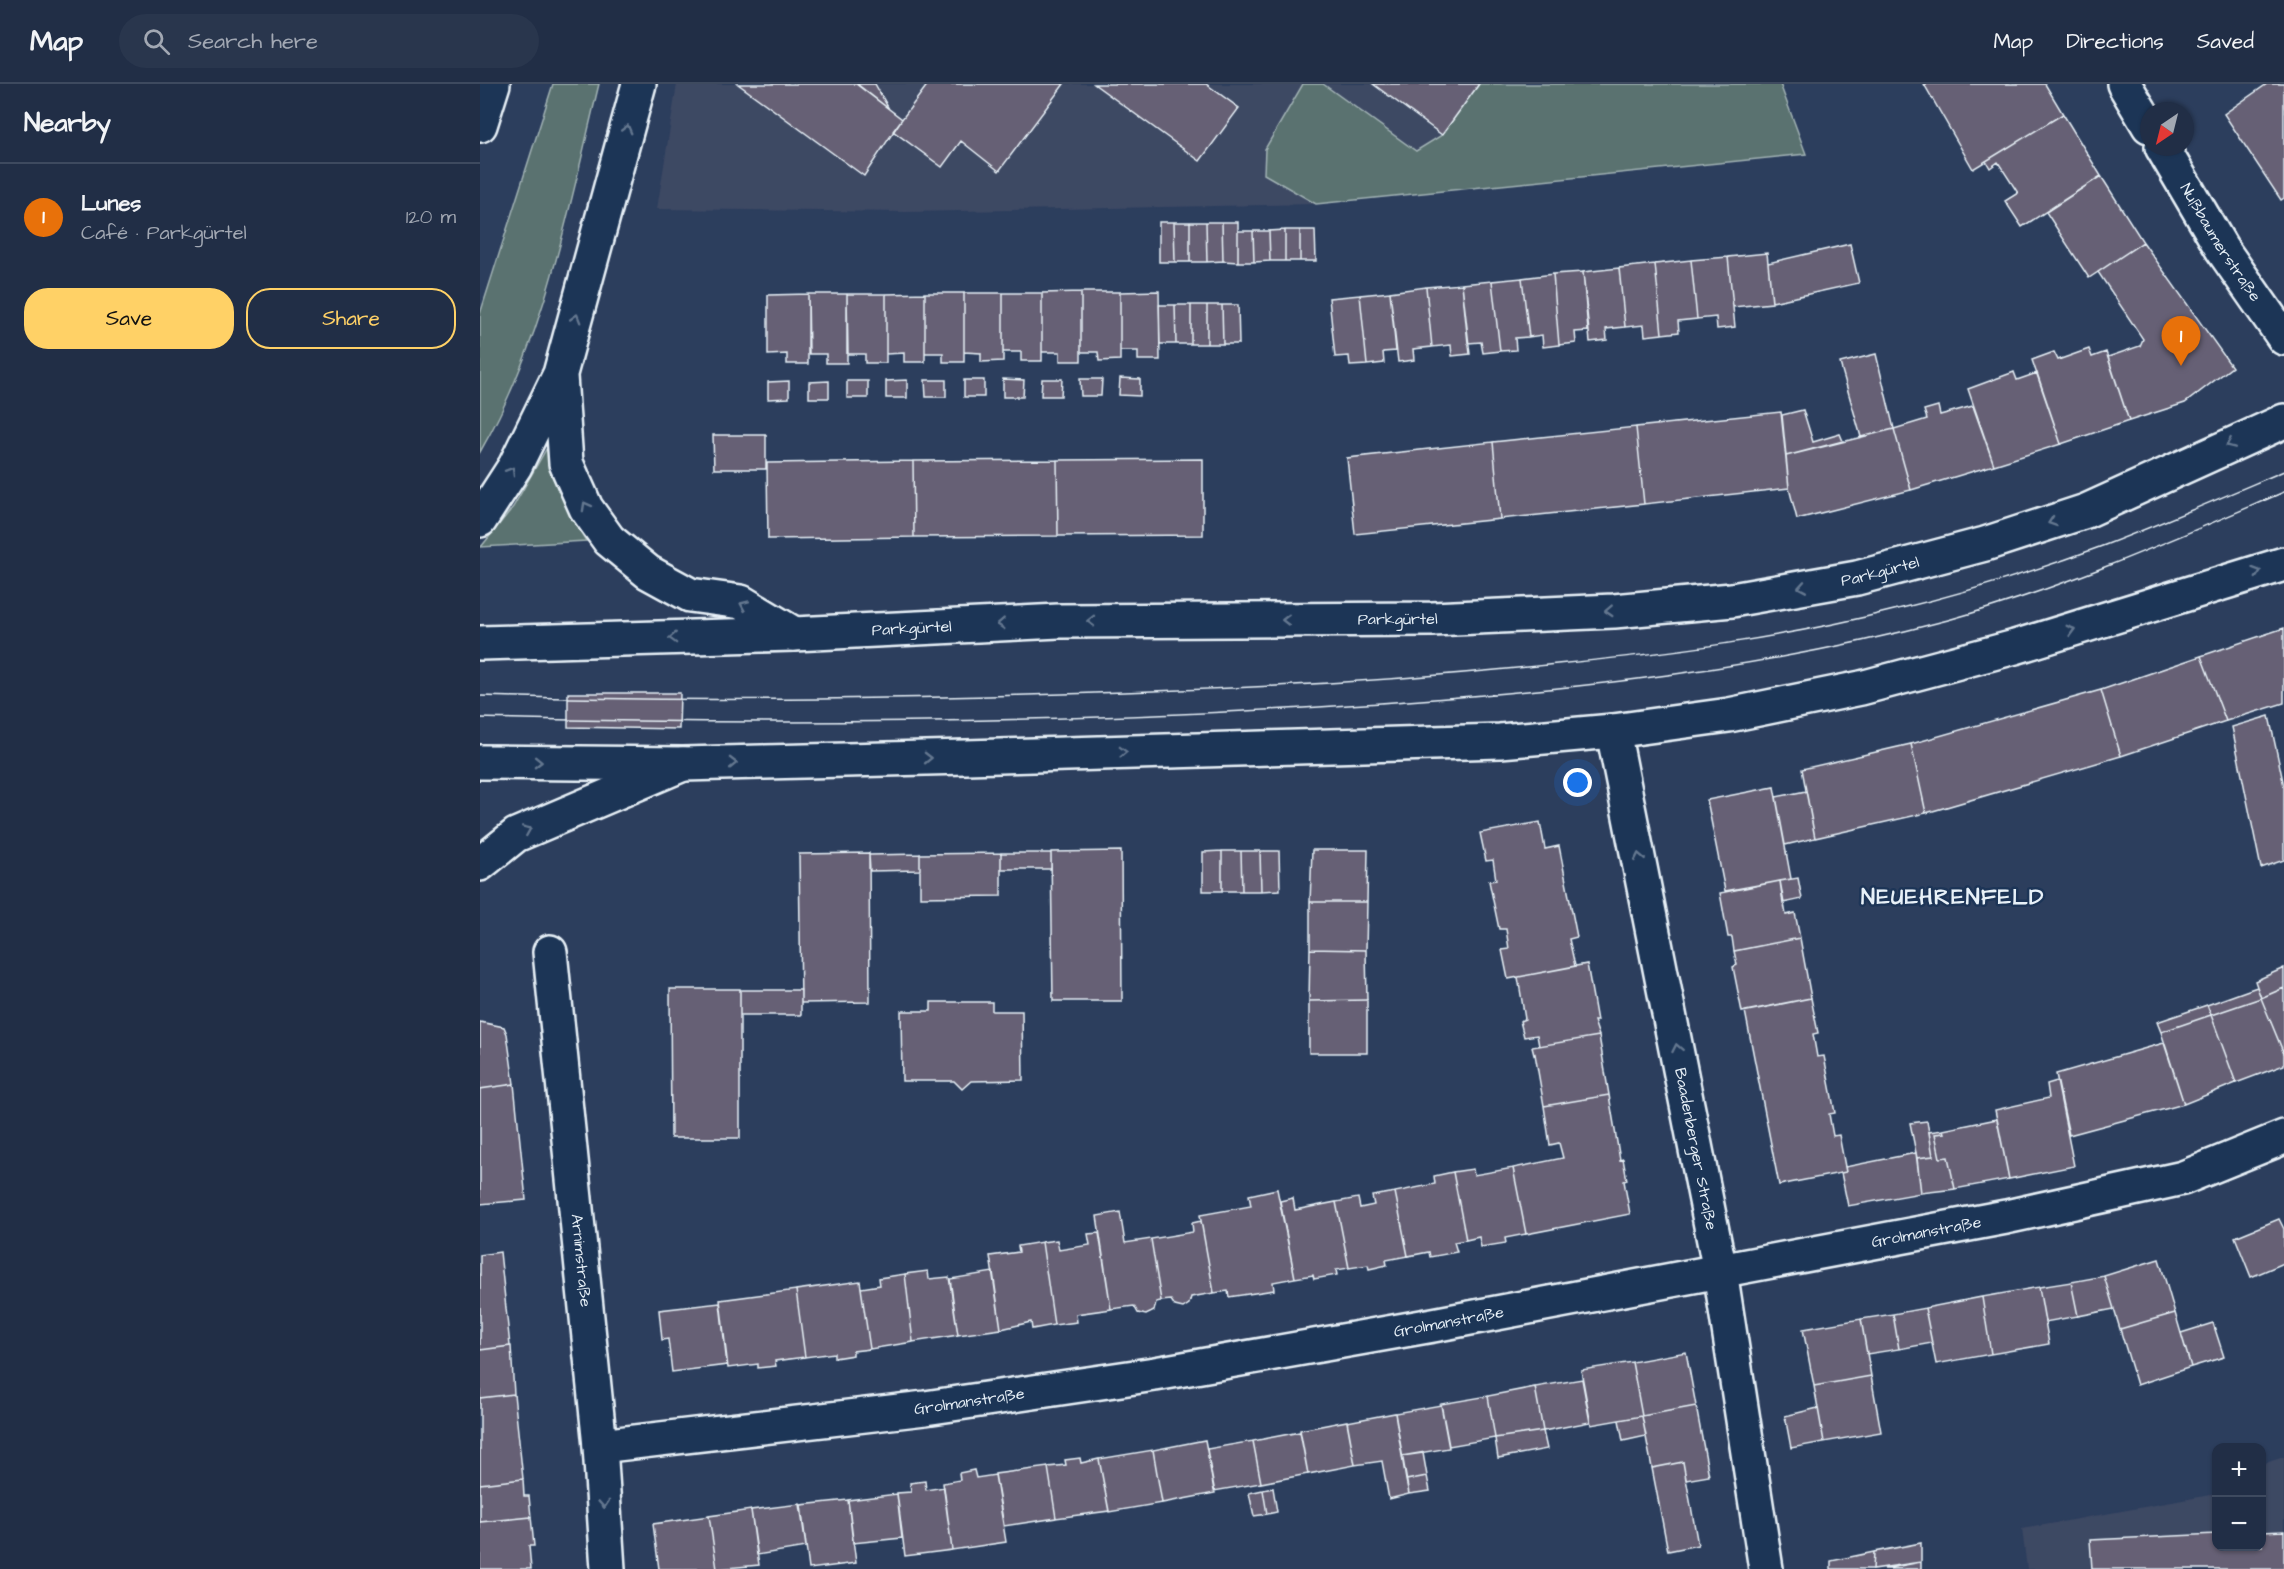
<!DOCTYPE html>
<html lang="en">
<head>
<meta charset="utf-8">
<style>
	:root { --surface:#212e46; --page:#29364d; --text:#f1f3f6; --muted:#a2a8b3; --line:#3e4a5f; --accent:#ffd166 }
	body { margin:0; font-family:"Architects Daughter",sans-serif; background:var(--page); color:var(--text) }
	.controls { position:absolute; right:18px; bottom:18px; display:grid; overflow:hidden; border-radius:12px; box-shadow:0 2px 4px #0004 }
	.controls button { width:54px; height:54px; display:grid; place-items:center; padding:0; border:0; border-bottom:2px solid var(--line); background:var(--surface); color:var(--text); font:30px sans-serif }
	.compass { position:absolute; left:1660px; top:18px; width:54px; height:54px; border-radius:50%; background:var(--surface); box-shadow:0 2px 4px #0004; rotate:215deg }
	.you { position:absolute; left:1098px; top:699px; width:21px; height:21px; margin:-15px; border:4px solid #fff; border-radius:50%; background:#1a73e8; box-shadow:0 0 0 9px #1a73e833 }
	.badge { display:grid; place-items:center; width:39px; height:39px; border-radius:50%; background:var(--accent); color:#fff; font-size:20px; font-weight:700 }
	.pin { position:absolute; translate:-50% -50px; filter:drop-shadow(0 2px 3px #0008) }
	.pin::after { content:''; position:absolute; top:32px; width:21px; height:18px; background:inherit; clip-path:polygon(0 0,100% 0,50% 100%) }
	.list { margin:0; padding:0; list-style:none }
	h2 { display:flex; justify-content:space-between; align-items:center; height:78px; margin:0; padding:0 24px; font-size:26px }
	h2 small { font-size:20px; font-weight:400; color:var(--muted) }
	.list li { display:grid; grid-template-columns:39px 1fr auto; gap:18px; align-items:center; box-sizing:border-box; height:108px; padding:0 24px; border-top:2px solid var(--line) }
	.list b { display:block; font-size:22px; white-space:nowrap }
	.list p { margin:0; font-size:20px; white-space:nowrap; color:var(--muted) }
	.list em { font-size:20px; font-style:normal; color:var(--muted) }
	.actions { display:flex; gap:12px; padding:18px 24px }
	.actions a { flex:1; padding:14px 0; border:2px solid var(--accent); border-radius:24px; text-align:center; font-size:21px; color:var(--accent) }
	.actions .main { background:var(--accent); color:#111 }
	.icon { flex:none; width:33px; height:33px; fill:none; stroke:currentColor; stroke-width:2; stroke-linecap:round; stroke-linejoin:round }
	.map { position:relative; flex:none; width:1804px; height:1485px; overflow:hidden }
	header { display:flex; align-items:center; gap:36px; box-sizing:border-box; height:84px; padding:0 30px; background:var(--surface); border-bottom:2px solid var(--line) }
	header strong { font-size:28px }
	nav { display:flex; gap:33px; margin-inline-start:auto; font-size:21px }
	.search { width:420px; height:54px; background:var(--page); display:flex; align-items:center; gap:15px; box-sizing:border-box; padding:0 21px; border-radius:33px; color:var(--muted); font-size:22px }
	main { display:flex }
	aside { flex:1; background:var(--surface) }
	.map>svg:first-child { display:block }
	.built { fill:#3d4864 }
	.green { fill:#5a726f; stroke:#a1b2b4; stroke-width:1.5 }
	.building { fill:#666174; stroke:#e8f1f8; stroke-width:1.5 }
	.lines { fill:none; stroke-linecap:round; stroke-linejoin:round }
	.street-casing { stroke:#e8f1f8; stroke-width:38 }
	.secondary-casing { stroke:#e8f1f8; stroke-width:38 }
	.highway-casing { stroke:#e8f1f8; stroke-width:38 }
	.street { stroke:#1d3557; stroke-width:33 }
	.secondary { stroke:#1d3557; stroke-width:33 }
	.highway { stroke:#1d3557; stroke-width:33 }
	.tram { stroke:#e8f1f8; stroke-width:1.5 }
	.oneway { stroke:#64778f }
	.labels { text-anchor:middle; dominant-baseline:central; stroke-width:5; stroke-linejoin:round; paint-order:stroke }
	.street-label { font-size:16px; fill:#e8f1f8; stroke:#1d3557 }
	.district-label { font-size:22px; font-weight:bold; letter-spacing:1.5px; fill:#e8f1f8; stroke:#1d3557 }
</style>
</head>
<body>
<header>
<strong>Map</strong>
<div class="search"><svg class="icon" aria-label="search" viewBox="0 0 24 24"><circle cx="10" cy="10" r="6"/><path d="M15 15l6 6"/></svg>Search here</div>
<nav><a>Map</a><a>Directions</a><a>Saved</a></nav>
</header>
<main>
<aside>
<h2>Nearby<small></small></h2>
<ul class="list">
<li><span class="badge" style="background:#e8710a">1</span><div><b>Lunes</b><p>Café · Parkgürtel</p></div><em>120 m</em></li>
</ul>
<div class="actions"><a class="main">Save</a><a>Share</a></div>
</aside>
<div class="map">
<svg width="1804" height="1485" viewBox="0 0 1804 1485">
	<rect width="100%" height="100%" fill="#2c3e5d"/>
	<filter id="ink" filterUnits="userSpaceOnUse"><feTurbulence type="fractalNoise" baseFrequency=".0167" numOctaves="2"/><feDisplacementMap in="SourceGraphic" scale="12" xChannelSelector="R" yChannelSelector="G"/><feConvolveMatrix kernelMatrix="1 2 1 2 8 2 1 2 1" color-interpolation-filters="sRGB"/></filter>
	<g filter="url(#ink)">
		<path class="built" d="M197 0H1300L1326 70 836 120 426 128 177 125Z
			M1804 1373V1485H1547L1542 1445 1736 1410V1462H1782V1380Z"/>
		<path class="green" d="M73 0H119C89 124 65 256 0 368V230Z
			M823 0H843L936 67 962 51 999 0H1300L1326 70 836 120 784 90 785 65Z
			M68 362C77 396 87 427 106 457L1 463 33 423Z"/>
		<path class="building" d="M258 0H376L422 35 384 92Z
			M377 0H395L409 25Z
			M448 0H584L519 87 481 57 462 83 413 47Z
			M614 0H726L759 24 720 77Z
			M893 0H999L962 51Z
			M1444 0H1565L1583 30 1493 85Z
			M1787 0H1804V114L1801 116 1744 30Z
			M1583 30 1621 92 1542 143 1525 117 1538 109 1518 78 1510 84 1506 77Z
			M1621 92 1663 158 1609 194 1566 128Z
			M679 138H694L695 178H679Z
			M694 138H710V178H695Z
			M710 138H726L727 178H710Z
			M726 138H742L743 177 727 178Z
			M742 138H758V178L743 177Z
			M805 146H820V177H805Z
			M805 146V177H790L789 147Z
			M820 146H835L836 177H820Z
			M758 147H773L774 178H758Z
			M773 147H789L790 177 774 178Z
			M1663 158 1752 283 1705 319 1649 337 1628 273 1660 262 1663 255 1618 188Z
			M1370 160 1379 199 1292 218 1288 179Z
			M1287 169 1292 219 1253 223 1248 173Z
			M1248 173 1255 243 1237 245 1236 233 1217 235 1211 176Z
			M1211 176 1217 235 1198 237 1199 248 1182 250 1175 180Z
			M1175 180 1182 250 1165 252 1164 241 1145 243 1139 184Z
			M1139 184 1145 243 1126 245 1127 256 1110 258 1103 188Z
			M1103 188 1108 247 1095 248 1096 259 1079 261 1073 190Z
			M1073 190 1079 261 1063 263 1062 251 1049 253 1042 194Z
			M1042 194 1049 253 1035 254 1036 266 1020 267 1012 197Z
			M1012 197 1020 267 1003 269 1001 258 988 259 982 200Z
			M982 200 990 270 972 272 971 261 952 263 946 203Z
			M946 203 952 263 933 265 934 276 918 278 910 208Z
			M679 207 680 276H658V267H640V208Z
			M601 208H640V276L619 277 618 268H601Z
			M601 208V277H580V268H562V209Z
			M910 208 916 267 903 268 904 279 887 281 880 211Z
			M445 209H484V278H463V269H445Z
			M445 209V278H424V269L406 270V210Z
			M484 209H523V277L501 278V269L484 268Z
			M523 209H562V277H541V268H523Z
			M328 210H367V279H346V270H329Z
			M328 210V280H307V270L288 271V211Z
			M367 210H406V279H385V270H368Z
			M880 211 887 281 870 282 869 272 855 273 849 214Z
			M679 221H695L696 260H680Z
			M695 221H711V260H696Z
			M711 221H727V260H711Z
			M727 221H742L743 260H727Z
			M742 221H758L759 260H743Z
			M1609 265 1612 273 1626 268 1649 337 1581 360 1552 276 1574 268 1578 276Z
			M1396 270 1414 345 1381 353 1360 279Z
			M1534 288 1537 296 1557 289 1581 360 1514 381 1488 305Z
			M640 294 660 295V312L639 311Z
			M523 295 544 296 543 313H523Z
			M562 295H582L581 312H561Z
			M600 295H622L621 312H601Z
			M427 296V314H406V297Z
			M445 296H466V313H446Z
			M484 296H504V313H484Z
			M309 297V314L288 315V298Z
			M349 297V314H329V298Z
			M367 297H388V314H367Z
			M1458 322 1460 331 1493 322 1514 381 1431 406 1414 345 1447 335 1444 326Z
			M1323 326 1333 358 1360 350 1363 357 1306 372 1302 331Z
			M1301 328 1309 404 1164 420 1156 343Z
			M1156 343 1164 420 1020 435 1013 358Z
			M1414 345 1431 406 1317 435 1309 404 1306 372Z
			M233 351H286V385H234Z
			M1013 358 1020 435 875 450 867 374Z
			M723 375V451L578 452 577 376Z
			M577 376 578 452 434 453 433 377Z
			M433 377 434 453 288 455 287 379Z
			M1804 544V619L1746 637 1721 572Z
			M1721 572 1746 637 1641 672 1621 606Z
			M1621 606 1641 672 1446 729 1431 660Z
			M88 609H200L199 645 88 643Z
			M1789 632 1804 702V776L1781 784 1752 643Z
			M1431 660 1446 729 1335 754 1322 685Z
			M1294 703 1311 795 1245 807 1227 716Z
			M1326 707 1335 754 1305 761 1296 713Z
			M1060 738 1065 765 1079 762 1097 853 1089 855 1095 882 1028 895 1022 866 1029 865 1026 845H1019L1009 797 1016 796 1013 776 1006 777 1000 749Z
			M832 766H888L887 818H830Z
			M641 767 642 917H573L571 768Z
			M742 767V807H723V768Z
			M742 767H761L762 807H742Z
			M761 767H780L781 807H762Z
			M780 767H799L800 806 781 807Z
			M389 769 390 918 321 919 319 770Z
			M521 769H571V785H521Z
			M521 769V812L440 813V770Z
			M440 770V786L390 787 389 771Z
			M1318 794 1322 815 1303 819 1300 797Z
			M1300 797 1306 831 1315 829 1320 854 1254 867 1252 853H1248L1240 809Z
			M830 818H887L886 866 830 865Z
			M1320 854 1331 914 1262 928 1253 883 1257 881 1254 867Z
			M830 865 886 866 887 916 829 917Z
			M1107 880 1117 937H1114L1119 952 1059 962 1057 951 1044 953 1040 937 1045 935 1038 893Z
			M1804 884V904L1781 914 1775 897Z
			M1777 903 1781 914 1731 931 1727 921Z
			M1804 904V970L1781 914Z
			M190 905H260V1054H191Z
			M260 906H321V931H260Z
			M1331 914 1338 949 1333 950 1337 973 1344 972 1355 1029 1349 1030 1353 1052 1359 1051 1366 1088 1299 1101 1265 927Z
			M1781 914 1804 970V981L1756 999 1731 931Z
			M887 916V969H829V917Z
			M451 918H512V927H542L543 996 491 997 482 1005 474 997H422L421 927H451Z
			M1727 921 1731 931 1681 948 1677 938Z
			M1731 931 1756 999 1704 1020 1681 948Z
			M0 938 24 943 27 950 34 1000 0 1005Z
			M1119 952 1129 1011 1064 1022 1055 970 1054 971 1052 963Z
			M1684 959 1704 1020 1589 1051 1576 990Z
			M1577 997 1594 1082 1529 1095 1515 1026 1569 1014 1567 1000Z
			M34 1000 46 1116 0 1120V1005Z
			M1129 1011 1140 1076 1143 1075 1147 1096 1144 1097 1150 1130 1046 1150 1033 1084 1083 1074 1079 1059 1070 1061 1064 1022Z
			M1517 1035 1529 1095 1475 1105 1468 1073 1460 1074 1455 1050 1464 1049 1463 1046Z
			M1447 1037 1453 1072 1437 1074 1430 1039Z
			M1463 1046 1464 1049 1455 1050 1460 1074 1468 1073 1475 1105 1441 1109 1437 1074 1453 1072 1449 1048Z
			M1436 1069 1441 1109 1368 1122 1361 1089 1366 1088 1365 1083Z
			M1033 1084 1046 1150 1025 1154 1026 1159 1001 1163 999 1153 986 1156 973 1088 993 1085 994 1091Z
			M973 1088 986 1156 974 1158 977 1168 950 1173 949 1168 928 1172 915 1108 955 1100 954 1092Z
			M797 1105 815 1194 793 1198 794 1206 749 1213 748 1207 734 1209 720 1131 771 1122 769 1111Z
			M915 1108 928 1172 906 1176 907 1181 889 1185 888 1181 869 1184 856 1118 878 1114 880 1124 894 1121 892 1112Z
			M813 1114 815 1126 856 1118 869 1184 856 1186 857 1191 834 1195 833 1191 815 1194 800 1117Z
			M640 1128 645 1159 671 1155 681 1217 676 1218 674 1227 666 1231 658 1229 654 1222 631 1225 617 1132Z
			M1799 1135 1804 1145V1179L1771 1193 1755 1153Z
			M721 1137 734 1209 711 1213 709 1220 703 1224 695 1222 691 1216 681 1217 671 1155 713 1148 712 1139Z
			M619 1149 631 1225 596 1230 597 1238 574 1241 562 1158 577 1156 579 1166 610 1161 608 1150Z
			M562 1158 574 1241 552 1245 551 1238 521 1245 510 1172 539 1168 538 1162Z
			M20 1168 30 1262 0 1266V1171Z
			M1679 1175 1695 1229 1640 1245 1624 1192Z
			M448 1187 449 1195 469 1193 478 1251 433 1258 425 1190Z
			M513 1188 521 1245 478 1251 470 1195Z
			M425 1190 433 1258 390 1265 381 1204 400 1201 399 1194Z
			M1624 1192 1634 1225 1598 1232 1591 1198Z
			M380 1197 390 1265 373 1267V1271L354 1274V1269L325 1273 316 1206Z
			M1591 1198 1598 1232 1565 1238 1559 1203Z
			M1559 1203 1569 1260 1511 1270 1502 1213Z
			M316 1206 325 1273 295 1277 296 1282 278 1284V1280L248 1284 240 1216Z
			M1502 1213 1511 1270 1456 1280 1445 1224Z
			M240 1219 247 1281 192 1288 188 1255 182 1256 179 1226Z
			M1445 1224 1452 1259 1419 1265 1413 1230Z
			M1695 1229 1711 1283 1657 1301 1640 1245Z
			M1413 1230 1419 1265 1387 1270 1381 1235Z
			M1381 1235 1391 1292 1334 1302 1323 1245Z
			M1733 1239 1744 1273 1711 1283 1701 1249Z
			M31 1262 34 1310 0 1314V1266Z
			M1206 1268 1216 1322 1162 1332 1152 1278Z
			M1152 1278 1162 1332 1111 1341 1101 1286Z
			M1391 1292 1401 1348 1344 1358 1334 1302Z
			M1102 1295 1110 1338 1063 1347 1055 1303Z
			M1055 1303 1063 1347 1015 1354 1008 1312Z
			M34 1310 43 1395 0 1400V1314Z
			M1008 1312 1015 1354 969 1362 961 1320Z
			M961 1321 969 1364 922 1372 915 1329Z
			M1216 1322 1229 1392 1206 1396 1203 1378 1172 1384 1162 1332Z
			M1338 1324 1344 1358 1311 1364 1305 1332Z
			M915 1329 929 1410 909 1415 902 1377 875 1381 867 1338Z
			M1162 1332 1166 1352 1143 1357 1139 1336Z
			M867 1337 875 1381 828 1390 820 1346Z
			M1063 1347 1067 1365 1018 1374 1015 1354Z
			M820 1348 828 1390 781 1399 773 1357Z
			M725 1356 735 1409 682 1419 673 1366Z
			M773 1357 781 1399 734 1407 727 1365Z
			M673 1366 682 1419 629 1428 619 1375Z
			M943 1369 947 1392 926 1396 922 1372Z
			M600 1374 601 1379 619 1375 629 1427 576 1434 568 1383 586 1381 585 1376Z
			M1203 1378 1218 1461 1188 1467 1172 1384Z
			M568 1383 576 1434 524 1442 515 1390Z
			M494 1386 496 1394 515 1391 526 1458 472 1466 463 1399 480 1396 479 1389Z
			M947 1392 950 1407 929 1410 926 1396Z
			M43 1395 44 1412H49L51 1433 0 1438V1400Z
			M445 1397 446 1406 464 1403 472 1466 425 1472 417 1409 431 1408 430 1399Z
			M793 1404 797 1428 787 1430 783 1406Z
			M783 1406 787 1430 774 1432 769 1409Z
			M417 1410 422 1454 373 1459 368 1416Z
			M368 1416 376 1479 329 1485 321 1421Z
			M320 1420 326 1463 277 1471 271 1426Z
			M271 1426 279 1481 237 1485 229 1432Z
			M229 1432 237 1485H179L173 1440Z
			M51 1433 54 1462H49L51 1485H0V1438Z
			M1804 1447V1485H1612L1610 1456 1736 1450V1462H1782V1448Z
			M1441 1459V1478L1393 1485 1394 1468Z
			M1394 1468 1393 1485H1351V1477Z
			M1441 1478V1485H1404Z"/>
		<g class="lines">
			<defs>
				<g id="street">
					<path d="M1644 0 1669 42"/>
					<path id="s1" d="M1682 63 1742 165 1804 254"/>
					<path id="s2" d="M1133 647 1240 1187 1286 1485"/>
					<path id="s3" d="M70 868 120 1362 128 1485"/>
					<path id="s4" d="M120 1362 445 1324 675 1290 953 1241 1526 1133 1703 1094 1804 1053"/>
				</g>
				<g id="secondary">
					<path id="s5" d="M0 559 314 550 579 537 952 535 1134 527 1252 516 1377 494 1505 460 1606 427 1804 337"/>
					<path d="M0 678 203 680 486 673 1020 657 1133 647 1249 631 1381 604 1535 563 1804 480"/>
				</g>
				<path id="highway" d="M0 41 13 0
					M80 292 86 379 106 424 129 456 168 488 210 511 261 518 314 550
					M0 436 35 382 80 290 159 0
					M0 780 36 751 203 680"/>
			</defs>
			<use href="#street" class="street-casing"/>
			<use href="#secondary" class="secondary-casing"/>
			<use href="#highway" class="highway-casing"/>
			<use href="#street" class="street"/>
			<use href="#secondary" class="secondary"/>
			<use href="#highway" class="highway"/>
			<path class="tram" d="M0 612C226 619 447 615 673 607 808 603 943 594 1077 580 1190 569 1304 554 1414 526 1485 509 1556 487 1625 461 1685 438 1745 412 1804 387
				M0 634C280 641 559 640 839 623 1050 610 1263 591 1468 536 1584 504 1694 455 1804 408"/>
		</g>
		<defs><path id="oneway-chevron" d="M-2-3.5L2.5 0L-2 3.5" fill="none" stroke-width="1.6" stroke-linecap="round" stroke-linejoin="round" transform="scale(1.5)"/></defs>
		<g class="oneway">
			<use href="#oneway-chevron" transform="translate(147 45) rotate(-75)"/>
			<use href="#oneway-chevron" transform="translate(96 234) rotate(-74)"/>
			<use href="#oneway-chevron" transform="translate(1750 360) rotate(157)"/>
			<use href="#oneway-chevron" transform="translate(31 387) rotate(-59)"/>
			<use href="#oneway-chevron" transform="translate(106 422) rotate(-119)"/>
			<use href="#oneway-chevron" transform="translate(1572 438) rotate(161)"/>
			<use href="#oneway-chevron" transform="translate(1777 488) rotate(-18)"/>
			<use href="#oneway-chevron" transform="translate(1322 503) rotate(170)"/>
			<use href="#oneway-chevron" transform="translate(264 521) rotate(-156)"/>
			<use href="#oneway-chevron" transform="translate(1129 527) rotate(177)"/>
			<use href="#oneway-chevron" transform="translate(806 536) rotate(-180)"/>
			<use href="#oneway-chevron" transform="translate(611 537) rotate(180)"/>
			<use href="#oneway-chevron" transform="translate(521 540) rotate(177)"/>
			<use href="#oneway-chevron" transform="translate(1591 546) rotate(-16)"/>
			<use href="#oneway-chevron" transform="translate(193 554) rotate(178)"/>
			<use href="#oneway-chevron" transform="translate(643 668) rotate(-2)"/>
			<use href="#oneway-chevron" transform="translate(448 674) rotate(-1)"/>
			<use href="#oneway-chevron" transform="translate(58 678) rotate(1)"/>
			<use href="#oneway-chevron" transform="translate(253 679) rotate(-1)"/>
			<use href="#oneway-chevron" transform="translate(47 746) rotate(-23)"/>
			<use href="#oneway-chevron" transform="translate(1159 773) rotate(-101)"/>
			<use href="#oneway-chevron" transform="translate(1197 964) rotate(-101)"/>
			<use href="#oneway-chevron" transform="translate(124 1420) rotate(86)"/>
		</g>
	</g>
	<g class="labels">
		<g class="street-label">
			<text stroke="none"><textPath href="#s1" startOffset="112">Nußbaumerstraße</textPath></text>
			<text stroke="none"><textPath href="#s5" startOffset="1404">Parkgürtel</textPath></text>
			<text stroke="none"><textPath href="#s5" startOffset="918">Parkgürtel</textPath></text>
			<text stroke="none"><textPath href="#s5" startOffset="432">Parkgürtel</textPath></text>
			<text stroke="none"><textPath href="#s2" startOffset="426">Baadenberger Straße</textPath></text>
			<text stroke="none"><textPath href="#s4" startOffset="1344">Grolmanstraße</textPath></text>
			<text stroke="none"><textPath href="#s3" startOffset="310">Arnimstraße</textPath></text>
			<text stroke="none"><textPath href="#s4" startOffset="858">Grolmanstraße</textPath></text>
			<text stroke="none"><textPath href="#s4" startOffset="372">Grolmanstraße</textPath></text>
		</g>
		<g class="district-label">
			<text x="1473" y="813">NEUEHRENFELD</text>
		</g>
	</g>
</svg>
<div class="controls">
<button>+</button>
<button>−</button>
</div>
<svg class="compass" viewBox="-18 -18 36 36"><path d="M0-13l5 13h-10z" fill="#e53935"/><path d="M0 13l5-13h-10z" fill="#a2a8b3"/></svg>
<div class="you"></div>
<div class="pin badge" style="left:1701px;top:282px;background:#e8710a">1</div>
</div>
</main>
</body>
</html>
